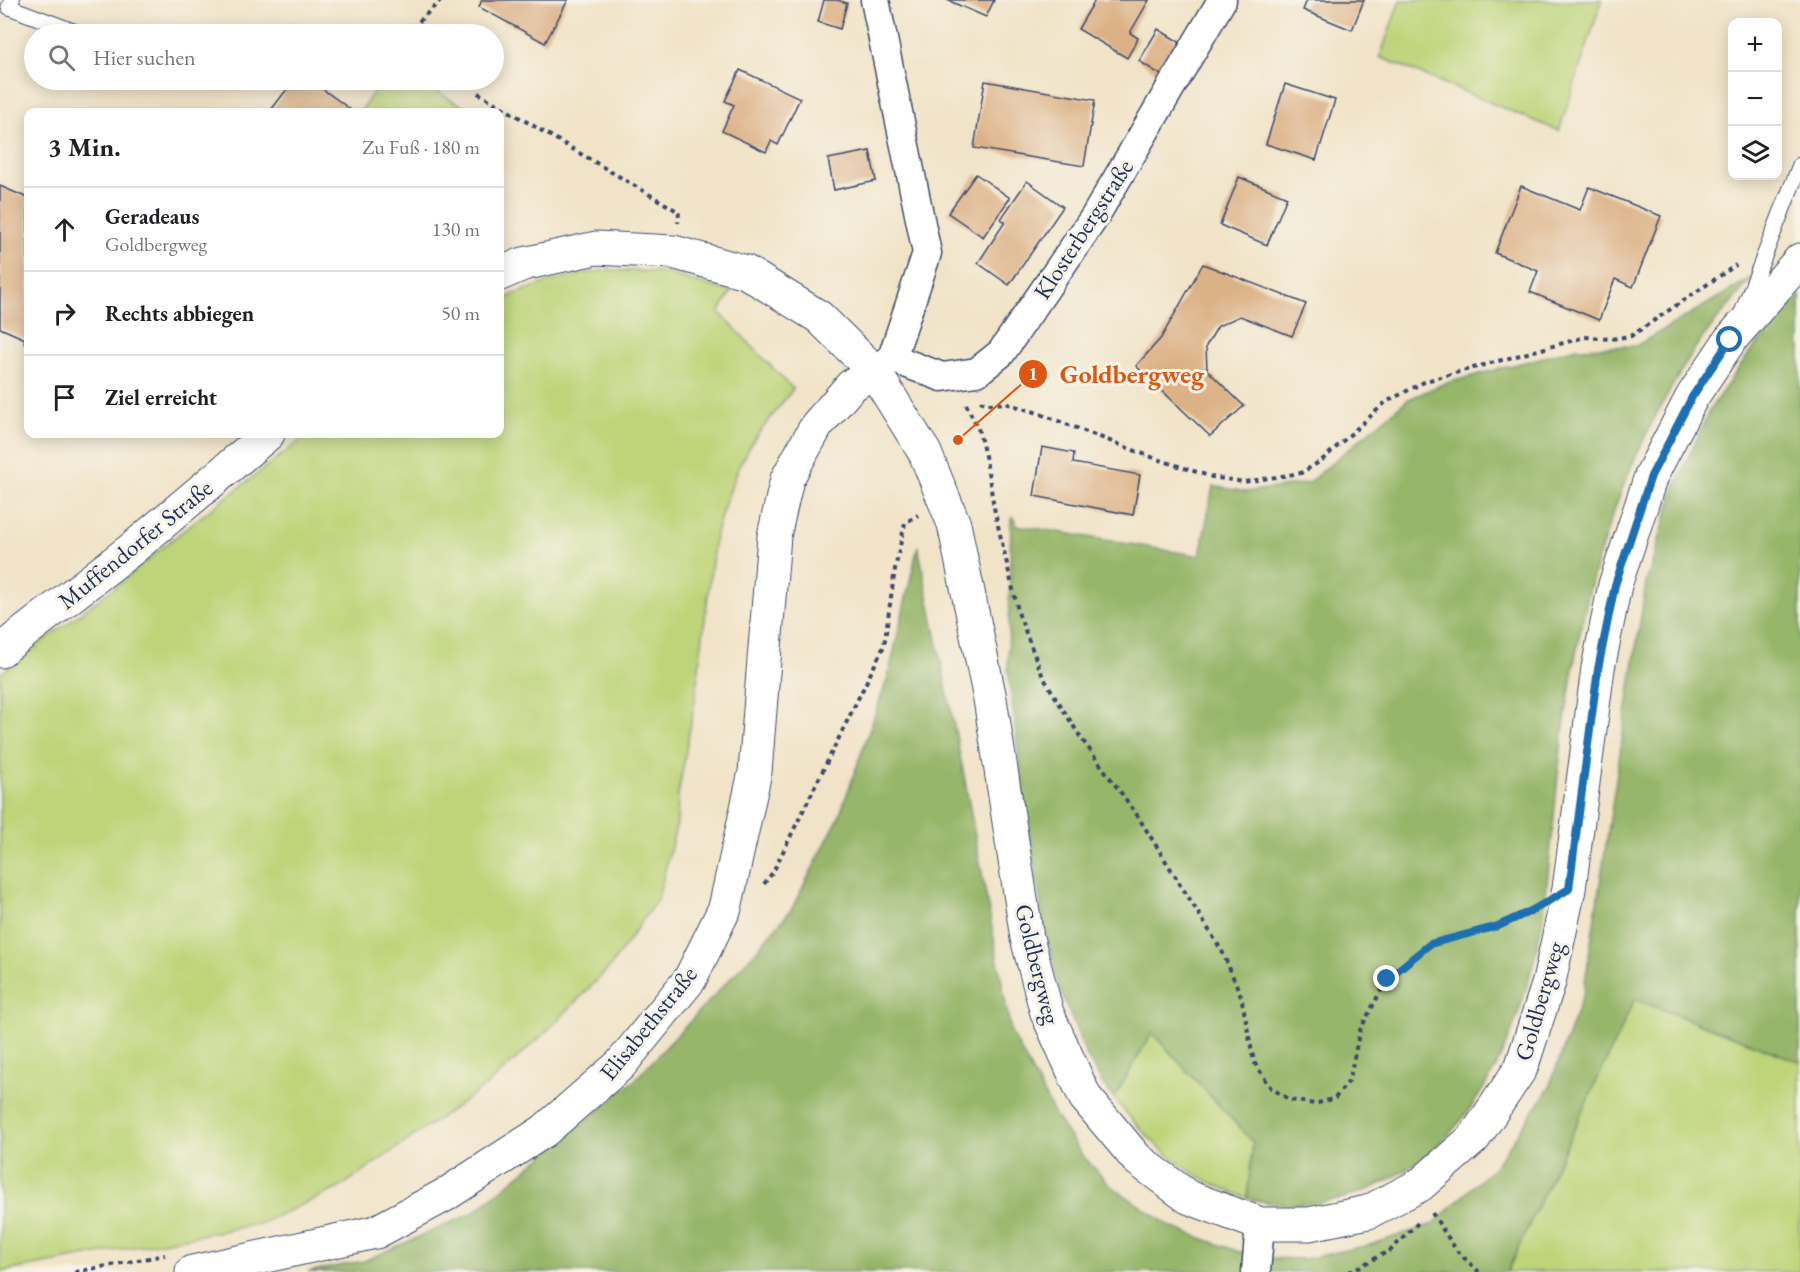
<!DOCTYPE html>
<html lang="de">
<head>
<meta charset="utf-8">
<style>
	:root { --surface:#fff; --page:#f6f6f6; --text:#202124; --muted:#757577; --line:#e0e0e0 }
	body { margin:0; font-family:"EB Garamond",serif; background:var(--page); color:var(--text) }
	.controls { position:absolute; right:18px; top:18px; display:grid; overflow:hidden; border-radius:12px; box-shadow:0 3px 15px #0003 }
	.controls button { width:54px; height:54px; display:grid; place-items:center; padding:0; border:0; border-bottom:2px solid var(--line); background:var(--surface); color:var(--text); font:30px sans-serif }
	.stop { position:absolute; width:18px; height:18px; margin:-14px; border:4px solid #1f6fb2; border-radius:50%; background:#fff }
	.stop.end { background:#1f6fb2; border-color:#fff; box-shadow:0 2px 6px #0008 }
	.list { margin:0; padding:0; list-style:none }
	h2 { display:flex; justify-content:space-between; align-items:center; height:78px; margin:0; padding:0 24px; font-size:26px }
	h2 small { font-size:20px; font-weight:400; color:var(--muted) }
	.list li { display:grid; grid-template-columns:39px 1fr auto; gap:18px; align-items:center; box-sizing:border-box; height:84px; padding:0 24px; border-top:2px solid var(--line) }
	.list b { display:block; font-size:22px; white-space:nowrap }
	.list p { margin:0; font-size:20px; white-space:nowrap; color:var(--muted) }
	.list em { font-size:20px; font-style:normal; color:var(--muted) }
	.icon { flex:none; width:33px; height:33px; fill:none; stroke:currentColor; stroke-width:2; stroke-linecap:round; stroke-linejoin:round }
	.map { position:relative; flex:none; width:1800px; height:1272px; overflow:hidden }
	.search { position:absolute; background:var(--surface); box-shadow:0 3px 15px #0003; left:24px; top:24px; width:480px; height:66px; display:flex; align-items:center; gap:15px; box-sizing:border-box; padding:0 21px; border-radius:33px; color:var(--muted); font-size:22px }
	.panel { position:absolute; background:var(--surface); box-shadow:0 3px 15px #0003; left:24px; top:108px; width:480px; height:330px; border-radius:12px }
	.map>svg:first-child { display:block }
	.green { fill:#bed479; stroke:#6c826c; stroke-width:1.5 }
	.forest { fill:#96b669; stroke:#587264; stroke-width:1.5 }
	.building { fill:#dcb185 }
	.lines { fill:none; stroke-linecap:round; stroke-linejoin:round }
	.service-casing { stroke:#3b4a6e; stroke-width:17 }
	.minor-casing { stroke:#3b4a6e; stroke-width:31 }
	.tertiary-casing { stroke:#3b4a6e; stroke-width:35 }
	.path { stroke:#3b4a6e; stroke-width:4; stroke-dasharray:4.5 4.5; stroke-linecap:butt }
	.service { stroke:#fff; stroke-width:15 }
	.minor { stroke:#fff; stroke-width:28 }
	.tertiary { stroke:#fff; stroke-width:33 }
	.route { stroke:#1f6fb2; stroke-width:8 }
	.labels { text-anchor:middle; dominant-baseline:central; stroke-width:6; stroke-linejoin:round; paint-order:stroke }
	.street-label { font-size:24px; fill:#1b2f5e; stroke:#f7f3e8 }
	.leader { fill:none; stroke:#de5710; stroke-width:2 }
	.callout-dot { fill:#de5710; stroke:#f7f3e8; stroke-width:2 }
	.mark-label { font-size:18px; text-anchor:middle; font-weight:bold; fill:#fff }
	.callout-label { font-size:26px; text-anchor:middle; font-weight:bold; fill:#de5710; stroke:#f7f3e8; stroke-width:6; stroke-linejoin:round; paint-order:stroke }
</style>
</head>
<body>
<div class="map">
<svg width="1800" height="1272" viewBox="0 0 1800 1272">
	<rect width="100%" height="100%" fill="#f7f3e8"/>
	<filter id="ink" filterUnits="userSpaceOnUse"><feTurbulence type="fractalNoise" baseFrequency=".0167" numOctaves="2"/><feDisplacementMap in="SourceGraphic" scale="12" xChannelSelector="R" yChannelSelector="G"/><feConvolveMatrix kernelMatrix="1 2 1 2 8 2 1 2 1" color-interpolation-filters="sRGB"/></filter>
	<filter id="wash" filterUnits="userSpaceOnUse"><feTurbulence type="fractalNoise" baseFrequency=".008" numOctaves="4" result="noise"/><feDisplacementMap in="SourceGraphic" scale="24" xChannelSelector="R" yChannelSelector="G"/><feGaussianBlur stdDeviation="1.35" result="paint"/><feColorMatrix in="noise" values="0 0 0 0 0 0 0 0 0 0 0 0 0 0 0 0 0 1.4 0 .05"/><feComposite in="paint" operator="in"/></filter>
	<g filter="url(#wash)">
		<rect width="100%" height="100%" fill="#f1e3c7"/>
		<path class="green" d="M1400 0H1602L1559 131 1380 57Z
			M382 80H418L462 106 458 112H360Z
			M606 270 661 272 731 292 719 312 793 389 755 438 739 466 723 509 715 537 695 700 678 795 677 823 658 898 610 967 545 1033 486 1086 339 1188 259 1224 0 1272V674L123 581 180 533 309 434H500V301C534 284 568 276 606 270Z
			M1635 999 1800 1062V1272H1507Z
			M1152 1033 1253 1142 1247 1198C1187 1177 1153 1147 1114 1098Z"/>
		<path class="forest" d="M1753 277C1734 299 1715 321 1698 344 1689 356 1682 370 1674 383 1642 437 1618 493 1600 552 1582 611 1572 672 1563 733 1557 777 1554 821 1549 865 1547 882 1546 900 1543 917 1524 1019 1486 1130 1387 1181 1344 1203 1294 1211 1247 1198L1253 1142 1152 1033 1114 1098 1105 1087 1086 1055 1074 1024 1058 984 1044 924 1027 823 1008 669 1011 519 1014 517 1016 525 1200 556 1213 486 1246 492 1308 483 1407 400 1443 384 1577 348 1636 346Z
			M1800 295V1062L1635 999 1507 1272H308L364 1261 473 1213 634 1081 757 950 791 910 839 817 888 677 918 546 964 776 1011 1032 1056 1117 1082 1155 1110 1185 1173 1228 1257 1258 1305 1259 1373 1244 1433 1224 1495 1166 1548 1090 1583 995 1646 583 1674 490 1710 409 1751 351Z"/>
		<g id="blocks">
			<path class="building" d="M482 0H568L545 43 479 7Z
				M824 0H837L847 3 840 29 818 22Z
				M947 0H994L986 17Z
				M1095 0H1149L1130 33 1138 38 1127 58 1078 29Z
				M1307 0H1364L1352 30 1303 10Z
				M1158 29 1184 45 1164 77 1139 61Z
				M740 70 800 98 778 145 771 141 766 152 722 131 734 105 725 101Z
				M294 80H310L350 109 347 112H273L271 110Z
				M985 81 1095 100 1084 166 974 148Z
				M1285 84 1335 100 1316 160 1266 144Z
				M870 151 876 181 834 190 828 159Z
				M976 174 1010 198 983 237 948 213Z
				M1239 177 1287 197 1267 245 1220 225Z
				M1027 181 1063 207 1009 285 978 263 1005 222 1001 219Z
				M0 186 28 198V345L24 343 25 339 0 328Z
				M1521 186 1580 210 1589 187 1661 216 1633 287 1615 279 1599 320 1530 292 1538 271 1495 253Z
				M1203 264 1306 304 1292 336 1240 316 1218 326 1206 346 1207 370 1244 406 1210 436 1136 366 1161 338Z
				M1042 447 1074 453 1073 463 1140 475 1133 515 1034 496Z"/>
		</g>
	</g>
	<g filter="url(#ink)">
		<use href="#blocks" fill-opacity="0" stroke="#3b4a6e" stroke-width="1.5"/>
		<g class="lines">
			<defs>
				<path id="service" d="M12 0 9 7 81 34
					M1743 310 1800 165"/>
				<path id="minor" d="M875 0 927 253 892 358 875 369
					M892 358 942 377 977 372 1001 353 1094 218 1222 0
					M1256 1272 1260 1224"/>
				<path id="tertiary" d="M500 274 523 264 596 248 673 252 746 272 819 317 874 371 925 453 954 524 990 699 1027 938 1047 1013 1085 1097 1137 1159 1188 1197 1260 1224H1309L1368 1212 1420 1185 1474 1138 1521 1068 1549 982 1569 889 1598 668 1615 585 1651 476 1692 397 1730 340 1800 260
					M0 651 133 548 268 434
					M192 1272 376 1232 445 1195 544 1131 620 1065 690 979 725 908 755 772 774 536 787 479 817 425 851 386 874 371"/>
			</defs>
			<use href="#service" class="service-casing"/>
			<use href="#minor" class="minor-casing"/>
			<use href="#tertiary" class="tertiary-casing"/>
			<path class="path" d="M406 34 441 0
				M478 93 679 212 678 223
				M980 401 988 404 1005 403 1035 412 1154 458 1212 477 1244 482 1301 473 1321 461 1386 402 1426 381 1585 337 1611 339 1631 336 1736 265
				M966 404 978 428 986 460 995 513 1019 615 1043 677 1081 738 1135 812 1222 951 1241 996 1254 1062 1271 1088 1290 1100 1315 1104 1335 1098 1349 1081 1360 1030 1387 979 1430 944 1498 926 1532 910
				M764 884 773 872 884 646 895 569 905 523 918 515
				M1432 1213 1457 1251 1479 1272
				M75 1272 165 1255
				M1349 1272 1391 1250 1418 1223"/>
			<use href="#service" class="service"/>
			<use href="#minor" class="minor"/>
			<use href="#tertiary" class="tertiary"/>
		</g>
	</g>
	<g class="lines" filter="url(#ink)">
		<path class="route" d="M1387 979 1430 944 1498 926 1533 910 1569 889 1598 669 1615 585 1651 476 1692 397 1730 340"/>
	</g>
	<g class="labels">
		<g class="street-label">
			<text transform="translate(1083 229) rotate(-57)">Klosterbergstraße</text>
			<text transform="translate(135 544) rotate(-39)">Muffendorfer Straße</text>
			<text transform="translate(1038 964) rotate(76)">Goldbergweg</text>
			<text transform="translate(1539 1001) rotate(-74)">Goldbergweg</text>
			<text transform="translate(648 1023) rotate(-51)">Elisabethstraße</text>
		</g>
	</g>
	<path class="leader" d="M958 440L1033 374"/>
	<g class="callout-dot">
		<circle cx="958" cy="440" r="6"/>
		<circle cx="1033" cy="374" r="15"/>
	</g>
	<g class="mark-label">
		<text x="1033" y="380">1</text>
	</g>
	<g class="callout-label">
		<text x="1132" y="383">Goldbergweg</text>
	</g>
</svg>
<div class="controls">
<button>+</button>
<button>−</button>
<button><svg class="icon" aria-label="layers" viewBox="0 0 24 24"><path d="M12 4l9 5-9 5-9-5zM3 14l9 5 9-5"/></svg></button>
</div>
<div class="stop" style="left:1730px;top:340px"></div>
<div class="stop end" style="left:1387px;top:979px"></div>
<div class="search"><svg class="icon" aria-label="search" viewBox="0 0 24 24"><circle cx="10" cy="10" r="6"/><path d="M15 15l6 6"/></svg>Hier suchen</div>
<section class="panel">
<h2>3 Min.<small>Zu Fuß · 180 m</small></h2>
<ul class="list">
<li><svg class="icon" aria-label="ahead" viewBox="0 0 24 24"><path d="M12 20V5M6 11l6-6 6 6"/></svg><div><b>Geradeaus</b><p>Goldbergweg</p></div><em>130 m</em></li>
<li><svg class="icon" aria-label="right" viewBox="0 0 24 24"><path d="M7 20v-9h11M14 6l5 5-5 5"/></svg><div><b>Rechts abbiegen</b></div><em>50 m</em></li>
<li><svg class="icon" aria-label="arrive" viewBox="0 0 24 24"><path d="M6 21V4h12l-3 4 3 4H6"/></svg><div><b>Ziel erreicht</b></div></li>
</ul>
</section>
</div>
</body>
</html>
